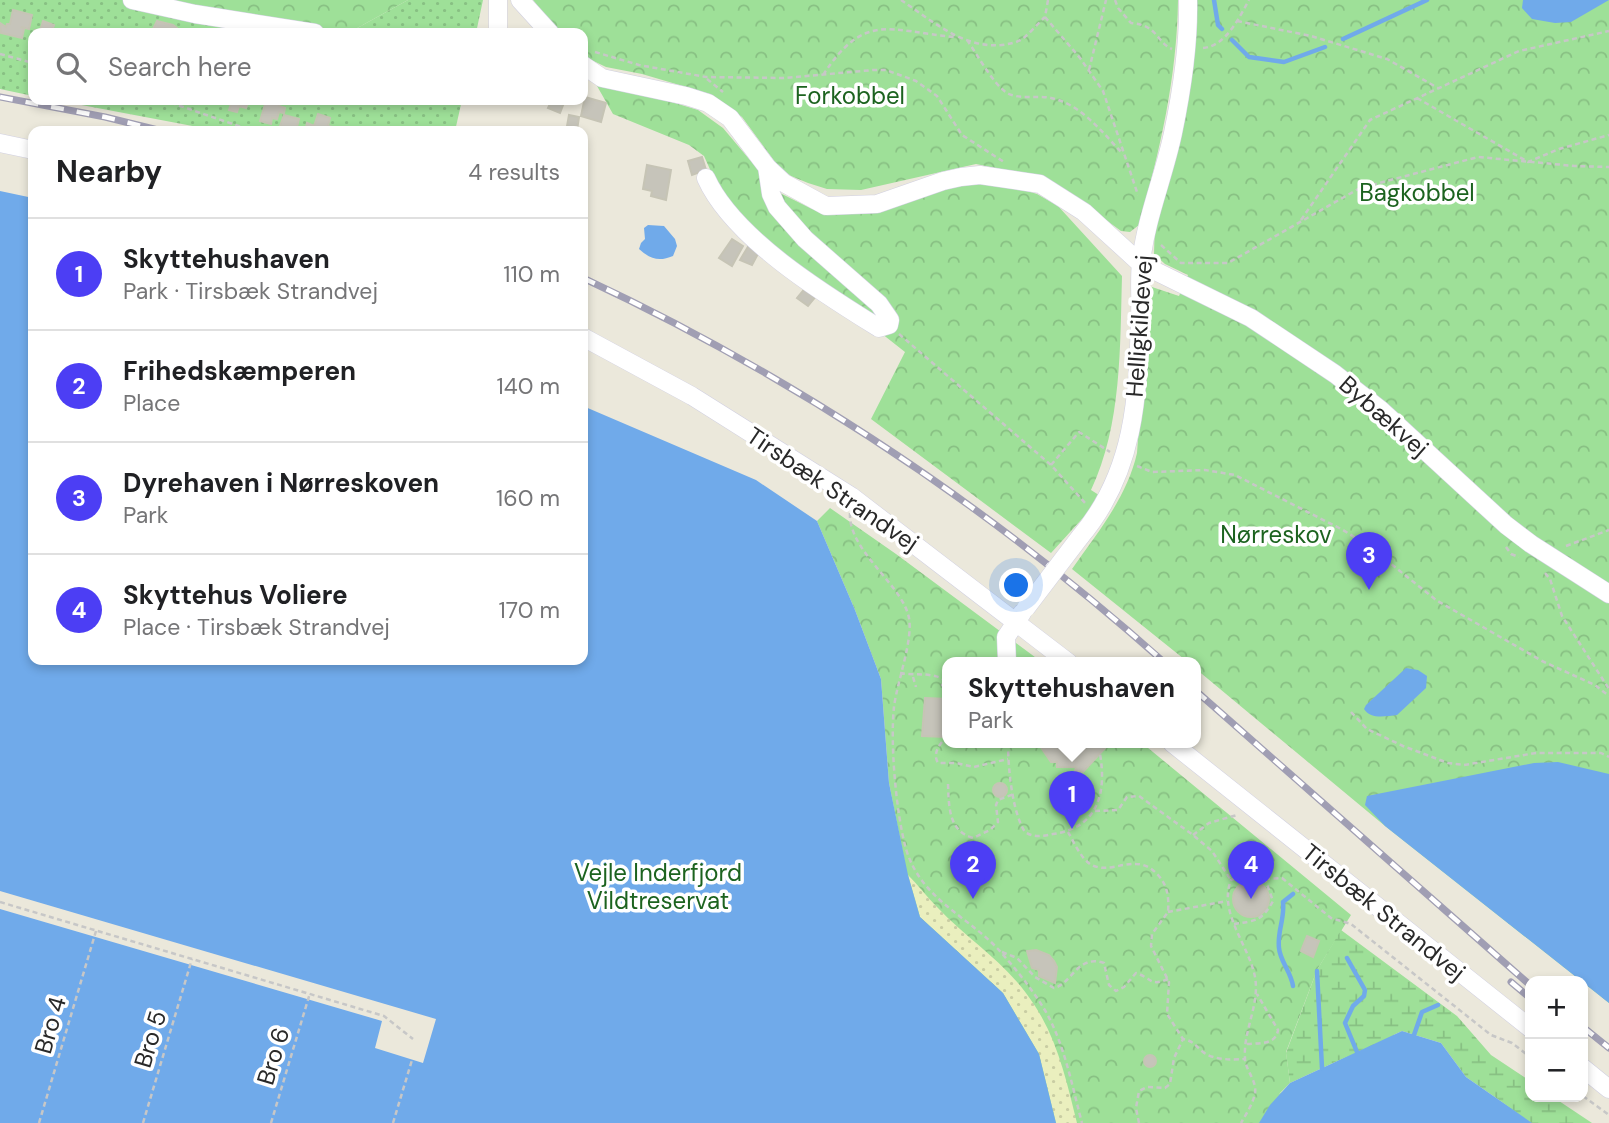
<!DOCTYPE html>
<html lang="en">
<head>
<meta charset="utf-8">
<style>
	:root { --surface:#fff; --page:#f2f2f2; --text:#202124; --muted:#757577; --line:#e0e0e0; --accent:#4c3ef4 }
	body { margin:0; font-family:"DM Sans",sans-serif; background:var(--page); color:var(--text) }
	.controls { position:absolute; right:21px; bottom:21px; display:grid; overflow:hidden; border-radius:14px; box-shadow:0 4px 10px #0003 }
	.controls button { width:63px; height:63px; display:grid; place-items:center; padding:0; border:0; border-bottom:2px solid var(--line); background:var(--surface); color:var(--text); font:35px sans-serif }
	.you { position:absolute; left:1017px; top:586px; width:24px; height:24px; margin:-18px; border:5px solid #fff; border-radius:50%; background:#1a73e8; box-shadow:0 0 0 10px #1a73e833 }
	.badge { display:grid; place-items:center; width:46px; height:46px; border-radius:50%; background:var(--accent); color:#fff; font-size:23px; font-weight:700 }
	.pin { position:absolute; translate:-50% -58px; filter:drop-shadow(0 2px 4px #0008) }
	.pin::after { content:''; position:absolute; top:37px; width:24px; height:21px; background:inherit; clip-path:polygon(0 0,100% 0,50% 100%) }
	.popup { position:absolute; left:942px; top:657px; width:259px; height:91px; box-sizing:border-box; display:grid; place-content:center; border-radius:14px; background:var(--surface); filter:drop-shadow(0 2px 5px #0005); font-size:23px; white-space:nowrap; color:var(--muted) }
	.popup b { font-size:26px; color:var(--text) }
	.popup::after { content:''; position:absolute; left:50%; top:100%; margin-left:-14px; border:14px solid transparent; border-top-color:var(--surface) }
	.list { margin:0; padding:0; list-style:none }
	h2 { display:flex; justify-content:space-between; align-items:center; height:91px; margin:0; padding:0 28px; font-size:30px }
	h2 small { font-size:23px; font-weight:400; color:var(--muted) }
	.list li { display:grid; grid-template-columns:46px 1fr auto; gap:21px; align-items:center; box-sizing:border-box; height:112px; padding:0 28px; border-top:2px solid var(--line) }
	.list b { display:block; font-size:26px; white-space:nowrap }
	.list p { margin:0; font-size:23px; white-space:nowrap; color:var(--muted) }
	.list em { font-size:23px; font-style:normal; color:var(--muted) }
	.icon { flex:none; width:38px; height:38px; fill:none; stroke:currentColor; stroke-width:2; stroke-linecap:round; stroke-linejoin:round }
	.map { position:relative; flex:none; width:1609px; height:1123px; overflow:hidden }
	.search { position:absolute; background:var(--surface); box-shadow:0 4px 10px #0003; left:28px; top:28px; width:560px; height:77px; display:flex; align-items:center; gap:18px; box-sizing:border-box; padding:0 24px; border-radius:14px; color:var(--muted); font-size:26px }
	.panel { position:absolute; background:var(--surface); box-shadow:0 4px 10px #0003; left:28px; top:126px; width:560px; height:539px; border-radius:14px }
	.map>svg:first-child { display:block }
	.forest { fill:url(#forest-crowns) }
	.wetland { fill:url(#wetland-marsh) }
	.sand { fill:url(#sand-dots) }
	.garden { fill:url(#garden-dots) }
	.water { fill:#70aaea }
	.pier { fill:#ebe8db }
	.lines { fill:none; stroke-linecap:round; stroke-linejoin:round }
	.stream { stroke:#70aaea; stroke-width:4.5 }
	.building { fill:#c6c4ba; stroke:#c6c4b5; stroke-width:2 }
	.minor-casing { stroke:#d1d0e1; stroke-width:19 }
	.path { stroke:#c7c7c7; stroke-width:2.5; stroke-dasharray:5 3.5; stroke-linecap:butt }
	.minor { stroke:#fff; stroke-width:18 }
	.rail-casing { stroke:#a09eb3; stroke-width:7 }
	.rail { stroke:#fff; stroke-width:4.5; stroke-dasharray:13; stroke-linecap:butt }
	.minor-bridge-casing { stroke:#d1d0e1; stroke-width:19; stroke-linecap:butt }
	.minor-bridge { stroke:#fff; stroke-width:18 }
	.labels { text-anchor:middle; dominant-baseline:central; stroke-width:7; stroke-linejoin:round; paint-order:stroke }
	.park-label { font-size:24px; fill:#1c631f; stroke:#fff }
	.street-label { font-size:24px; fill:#292929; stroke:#fff }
</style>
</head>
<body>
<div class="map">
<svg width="1609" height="1123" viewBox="0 0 1609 1123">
	<defs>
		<pattern id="forest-crowns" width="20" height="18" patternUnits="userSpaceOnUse" patternTransform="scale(1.75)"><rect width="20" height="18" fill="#9ee098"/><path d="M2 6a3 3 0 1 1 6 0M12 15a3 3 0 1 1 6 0" fill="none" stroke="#88c083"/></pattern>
		<pattern id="wetland-marsh" width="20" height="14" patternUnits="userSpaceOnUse" patternTransform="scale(1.75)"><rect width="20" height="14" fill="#9ee098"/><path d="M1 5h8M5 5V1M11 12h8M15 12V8" fill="none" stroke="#88c083"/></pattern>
		<pattern id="sand-dots" width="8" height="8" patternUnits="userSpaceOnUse" patternTransform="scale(1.75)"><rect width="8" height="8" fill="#eaefbe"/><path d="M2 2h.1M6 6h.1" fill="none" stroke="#c9cda3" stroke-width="1.8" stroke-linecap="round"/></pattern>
		<pattern id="garden-dots" width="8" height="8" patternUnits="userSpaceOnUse" patternTransform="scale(1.75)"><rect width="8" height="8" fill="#9ee098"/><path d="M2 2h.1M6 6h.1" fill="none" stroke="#88c083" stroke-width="1.8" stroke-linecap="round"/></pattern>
	</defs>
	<rect width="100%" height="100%" fill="#ebe8db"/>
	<path class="forest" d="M149 0H408L350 32 226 15Z
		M533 0H1178C1177 77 1160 151 1139 225L1130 232 1121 231 1061 187 1044 178 976 164 861 190 827 189 808 183 791 176 778 166 742 117 710 94 642 74 606 67 583 56V33H560Z
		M1196 0H1609V1003L1385 826 1196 669V663H1189L1072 569C1098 532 1127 497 1137 453L1149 286 1179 296 1188 275 1165 264 1154 254 1155 219Z
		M597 86 665 100 698 110 723 128 776 191 812 209 834 214H856L959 184 998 182 1037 194 1058 206 1122 276C1120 346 1122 425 1091 490L1102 497 1051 553 871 419 905 352 749 229 717 185 704 156 689 145 613 114Z
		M0 198 33 660H583L905 863 889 783 881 679 855 610 817 521 830 508 896 554 1043 663H948V743H1142L1351 915 1317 970 1286 1052 1290 1083 1279 1094 1390 1032 1535 1123H0Z"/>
	<path class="wetland" d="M1341 930 1457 1016 1491 1055 1530 1081V1097H1553L1592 1123H1532L1466 1077 1441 1043 1402 1031 1290 1083 1286 1053 1317 970Z"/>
	<path class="sand" d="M908 875C918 885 927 897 937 907 971 943 1007 962 1035 1006 1058 1041 1067 1083 1077 1123H1056L1039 1054 1003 993 920 917Z"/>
	<path class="garden" d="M0 0H149L226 15 350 32 408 0H483L476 33H33V96L0 89Z
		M55 100H462L455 131H219Z"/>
	<path class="water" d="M1523 0H1609L1571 22 1555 23 1532 19 1522 8Z
		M0 191 33 198V660H583V406L756 480 817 521 855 610 881 679 889 783 908 875 920 917 1003 993 1039 1054 1056 1123H0Z
		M648 225 664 226 675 239 677 246 673 256C659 262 650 259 639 249L641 243 645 239 644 228Z
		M1406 668 1418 670 1427 676 1426 688 1397 715C1386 716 1371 720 1364 709L1366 705Z
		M1558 762 1609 774V1003L1385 826 1365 805 1367 796 1534 763Z
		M1402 1031 1441 1043 1466 1077 1532 1123H1259L1270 1105 1290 1083Z"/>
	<path class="pier" d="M0 891 436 1019 423 1063 375 1048 382 1021 0 909Z"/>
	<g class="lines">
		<path class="stream" d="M1214 0 1218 25 1222 29
			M1343 39 1427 0
			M1232 40 1249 57 1284 62 1325 47
			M1347 958 1365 990 1364 996 1353 1006 1345 1023 1357 1052
			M1317 971 1322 1068
			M1293 986C1291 972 1280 961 1279 948 1277 931 1285 919 1283 902L1293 894
			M1414 1035 1422 1012 1438 1005"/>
	</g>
	<path class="building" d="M13 10 32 15 29 29 21 27 24 29 22 38 1 33 0 23 6 27 7 24H10Z
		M43 21 54 25 51 33H34L35 30 40 31Z
		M157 21 173 25 177 28 175 33H151Z
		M585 97 606 103 601 122 581 116Z
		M232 100H249L246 108 239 106 237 112 229 110Z
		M552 100H565L560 113 548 108Z
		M266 101 280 103 279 106 285 108 284 113 279 112 277 119 272 118 271 124 260 121Z
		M318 114 330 118 328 126 333 127 332 131H305L307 123 314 126Z
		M284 115 299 119 297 127H294L293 130 280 126Z
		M569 115 579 117 577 130 567 126Z
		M702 157 706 170 692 175 688 161Z
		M647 165 671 170 666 200 651 196 652 191 643 189Z
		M732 239 743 246 732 266 719 258Z
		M749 245 760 250 752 265 740 260Z
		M806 287 817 295 808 306 797 298Z
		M925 698 948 699 946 737 922 736Z
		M1038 743H1106V747L1083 772 1075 771 1076 767H1057V762H1051Z
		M993 790a7 7 0 1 1 14 0a7 7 0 1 1-14 0Z
		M1233 899a18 18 0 1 1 36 0a18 18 0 1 1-36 0Z
		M1307 936 1319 941 1313 957 1301 951Z
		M1036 950 1049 955 1054 961 1057 967 1055 983 1039 976V970L1032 968 1027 951Z
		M1144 1061a6 6 0 1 1 12 0a6 6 0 1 1-12 0Z"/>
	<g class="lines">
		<defs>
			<path id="minor" d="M132 0 195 14 315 33
				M498 0V33
				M520 0 550 33
				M583 65 602 78 686 96 708 103 730 118 767 167 784 183 826 206 877 204 943 181 961 177 980 175 1040 184 1084 212 1141 264 1251 318 1335 374 1381 410 1506 525 1531 544 1609 594
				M0 143 33 150
				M706 178C733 238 824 294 879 328L889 325 890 320 879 304 805 239 777 207 771 194 767 167
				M583 337 692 396 851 496 1069 663
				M1080 537C1135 472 1138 397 1140 316 1141 298 1139 280 1141 262 1146 218 1164 176 1173 133 1182 90 1189 44 1188 0
				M1007 661 1006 637 1022 613
				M1172 743 1530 1028
				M1583 1068 1609 1089"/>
		</defs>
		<use href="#minor" class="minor-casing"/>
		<path class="path" d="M901 0C935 23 972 56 1016 42 1026 39 1037 24 1045 17
			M1048 0 1045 17 1080 58 1103 91 1138 195
			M1115 0 1118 8 1131 23C1158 25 1156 42 1172 49
			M1237 21 1311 36 1387 59 1438 88
			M967 40C977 54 993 84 1007 93 1020 100 1037 95 1051 98 1081 104 1103 133 1123 154
			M1203 48C1226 46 1239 18 1249 0
			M595 52 639 65 706 77 784 78 873 70H886L916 81 937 96 962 135 1004 162
			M0 54 33 63
			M1089 70 1106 0
			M823 75C865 11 889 31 954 37
			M707 79 723 92
			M1417 98 1528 162 1559 149 1609 135
			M163 100 253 131
			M1301 220 1370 120 1519 51 1609 31
			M1161 245 1181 263H1228L1360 188 1478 157 1575 166 1609 167
			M899 334 1051 465 1086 504
			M1051 465 1079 432 1110 452
			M1137 466 1152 472 1205 470 1235 475 1343 530 1370 547 1436 600 1542 661 1595 685 1609 696
			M850 513C848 551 903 585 909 618 913 641 897 682 894 707 890 743 896 813 906 849 921 899 966 915 998 949 1015 968 1033 990 1046 1012 1065 1046 1072 1086 1082 1123
			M1566 546 1609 530
			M1506 547 1511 554 1519 557
			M1545 573 1550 579 1562 616 1609 689
			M900 673C916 676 936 671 948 683
			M913 677 916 687
			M941 685 948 686
			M1351 712 1367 729 1403 746 1448 763 1464 765 1536 753H1601L1609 757
			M948 736C940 743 932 753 938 763H956L974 767 1008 759
			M1008 743C1008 767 1012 812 1025 832 1034 838 1043 836 1053 834 1097 828 1107 794 1100 754
			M948 784C949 806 948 831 973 838L990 830 998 822 996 805 998 800 1014 794
			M1095 811 1118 810 1127 797 1139 796 1193 835 1212 851 1231 880
			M1068 832C1074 842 1080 857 1090 864 1111 877 1136 850 1158 875 1168 886 1169 898 1168 912L1152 934 1151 946 1169 982 1167 1014 1183 1039C1193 1041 1195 1045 1203 1052 1213 1060 1232 1060 1244 1059
			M1193 835 1209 823 1237 815
			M1265 879 1282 878 1331 918 1351 924 1491 1035 1512 1043 1530 1057
			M0 902 384 1016 413 1039
			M1168 912 1227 901
			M1234 924C1255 921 1262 921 1273 901L1265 879C1253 875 1243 875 1231 880 1218 913 1249 945 1255 977 1260 1004 1243 1031 1245 1058 1245 1070 1257 1080 1255 1093 1253 1104 1246 1114 1241 1123
			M1002 952 1017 958 1035 977 1054 988C1072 984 1077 954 1104 963L1109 985 1116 991 1124 987 1136 973C1152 978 1150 987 1168 979
			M1247 1044C1259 1043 1276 1045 1278 1030L1257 994
			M1583 1096 1609 1115
			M39 1123 96 931
			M143 1123 192 959
			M271 1123 310 993
			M393 1123 412 1060
			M1139 1123 1136 1108 1139 1091 1147 1087 1165 1088 1170 1084 1174 1058 1183 1039"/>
		<use href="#minor" class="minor"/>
		<defs>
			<path id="rail" d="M0 97 105 117 162 131
				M583 278C795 377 990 507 1165 663
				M1196 691 1530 985
				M1511 982 1530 998
				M1583 1027 1609 1048"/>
		</defs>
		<use href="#rail" class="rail-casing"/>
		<use href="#rail" class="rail"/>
		<defs>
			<path id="minor-bridge" d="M1026 608 1080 537"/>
		</defs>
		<use href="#minor-bridge" class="minor-bridge-casing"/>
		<use href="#minor-bridge" class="minor-bridge"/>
	</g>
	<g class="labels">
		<g class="park-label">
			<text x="850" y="95">Forkobbel</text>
			<text x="1417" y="192">Bagkobbel</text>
			<text x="1276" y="534">Nørreskov</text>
			<text x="658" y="872">Vejle Inderfjord<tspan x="658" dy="28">Vildtreservat</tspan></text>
		</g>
		<g class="street-label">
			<text transform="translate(1139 326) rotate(-86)">Helligkildevej</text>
			<text transform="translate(1384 416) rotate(41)">Bybækvej</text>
			<text transform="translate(833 489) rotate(34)">Tirsbæk Strandvej</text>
			<text transform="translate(1384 912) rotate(39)">Tirsbæk Strandvej</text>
			<text transform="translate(50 1025) rotate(-74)">Bro 4</text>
			<text transform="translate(150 1039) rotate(-73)">Bro 5</text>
			<text transform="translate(273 1056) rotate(-73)">Bro 6</text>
		</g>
	</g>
</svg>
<div class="controls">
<button>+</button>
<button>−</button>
</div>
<div class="you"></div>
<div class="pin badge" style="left:1072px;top:829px">1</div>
<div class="popup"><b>Skyttehushaven</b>Park</div>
<div class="pin badge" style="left:973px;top:899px">2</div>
<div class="pin badge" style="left:1369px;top:590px">3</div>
<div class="pin badge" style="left:1251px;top:899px">4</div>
<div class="search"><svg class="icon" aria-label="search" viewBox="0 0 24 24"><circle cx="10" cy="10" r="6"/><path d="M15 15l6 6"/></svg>Search here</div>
<section class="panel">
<h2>Nearby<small>4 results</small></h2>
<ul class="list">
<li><span class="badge">1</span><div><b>Skyttehushaven</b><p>Park · Tirsbæk Strandvej</p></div><em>110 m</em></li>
<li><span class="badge">2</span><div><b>Frihedskæmperen</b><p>Place</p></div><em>140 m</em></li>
<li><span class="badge">3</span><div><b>Dyrehaven i Nørreskoven</b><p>Park</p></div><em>160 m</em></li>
<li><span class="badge">4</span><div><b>Skyttehus Voliere</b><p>Place · Tirsbæk Strandvej</p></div><em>170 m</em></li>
</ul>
</section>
</div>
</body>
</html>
